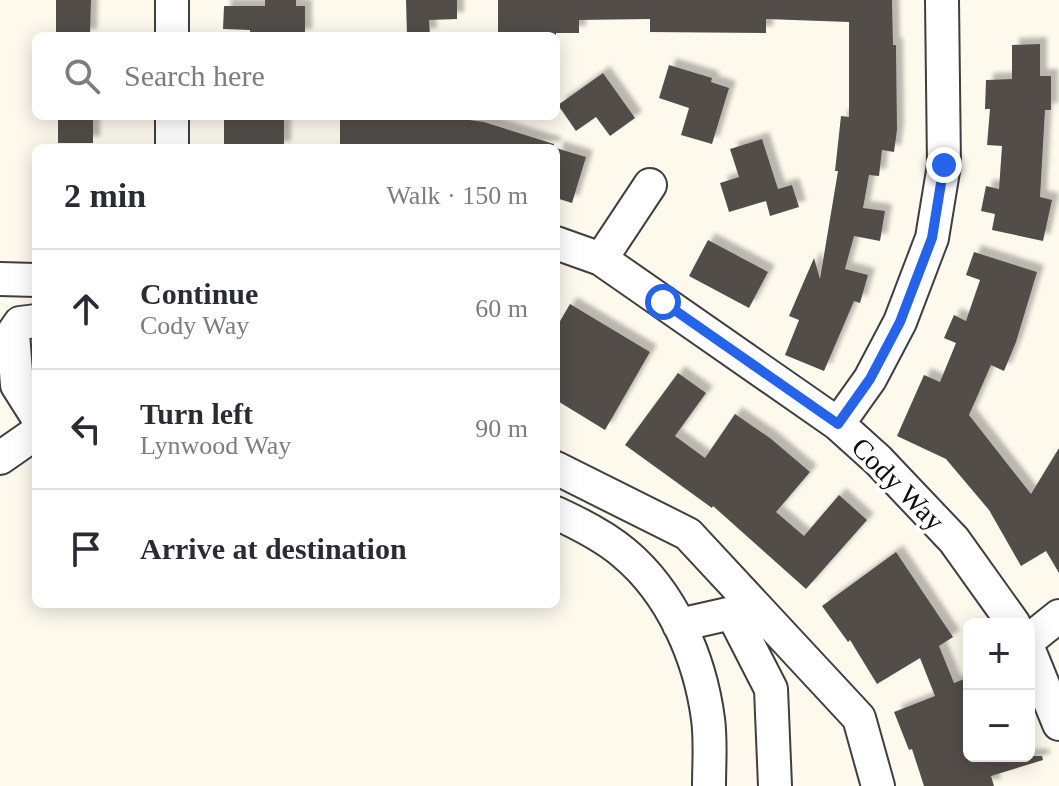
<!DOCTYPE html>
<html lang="en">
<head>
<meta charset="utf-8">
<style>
	:root { --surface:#fff; --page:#f2f2f3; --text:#2b2b33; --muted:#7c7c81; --line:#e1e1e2 }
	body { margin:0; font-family:Georgia,serif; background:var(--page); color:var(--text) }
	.controls { position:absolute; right:24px; bottom:24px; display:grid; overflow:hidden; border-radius:12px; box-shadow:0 4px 20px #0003 }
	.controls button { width:72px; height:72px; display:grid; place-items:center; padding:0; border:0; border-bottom:2px solid var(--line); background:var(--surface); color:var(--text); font:40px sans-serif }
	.stop { position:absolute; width:24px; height:24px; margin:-18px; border:6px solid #2563eb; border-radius:50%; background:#fff }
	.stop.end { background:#2563eb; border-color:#fff; box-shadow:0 2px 8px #0008 }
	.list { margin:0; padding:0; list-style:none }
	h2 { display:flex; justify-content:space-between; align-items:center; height:104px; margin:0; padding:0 32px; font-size:34px }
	h2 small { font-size:26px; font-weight:400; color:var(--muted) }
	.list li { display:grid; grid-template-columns:52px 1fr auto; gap:24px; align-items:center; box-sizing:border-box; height:120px; padding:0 32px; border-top:2px solid var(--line) }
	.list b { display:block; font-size:30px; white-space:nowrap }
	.list p { margin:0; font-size:26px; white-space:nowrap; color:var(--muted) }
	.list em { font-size:26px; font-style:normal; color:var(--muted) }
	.icon { flex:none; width:44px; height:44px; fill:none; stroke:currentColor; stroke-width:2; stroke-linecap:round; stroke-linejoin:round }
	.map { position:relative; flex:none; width:1059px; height:786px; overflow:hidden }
	.search { position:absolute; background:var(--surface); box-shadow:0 4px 20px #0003; left:32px; top:32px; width:528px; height:88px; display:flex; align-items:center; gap:20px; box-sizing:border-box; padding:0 28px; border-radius:12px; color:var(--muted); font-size:30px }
	.panel { position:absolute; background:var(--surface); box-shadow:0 4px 20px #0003; left:32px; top:144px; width:528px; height:464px; border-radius:12px }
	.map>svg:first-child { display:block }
	.building { fill:#534d49; filter:url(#shadow) }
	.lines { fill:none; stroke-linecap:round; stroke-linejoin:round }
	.minor-casing { stroke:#3f3f3f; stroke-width:36 }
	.minor { stroke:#fff; stroke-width:32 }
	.route { stroke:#2563eb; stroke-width:10 }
	.labels { text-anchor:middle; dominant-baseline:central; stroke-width:8; stroke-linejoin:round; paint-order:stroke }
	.street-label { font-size:28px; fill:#0c0c0c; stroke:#fff }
</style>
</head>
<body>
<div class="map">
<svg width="1059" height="786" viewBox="0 0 1059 786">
	<defs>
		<filter id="shadow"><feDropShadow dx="7" dy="-7" stdDeviation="2" flood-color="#0004"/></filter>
	</defs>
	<rect width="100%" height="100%" fill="#fdf9ed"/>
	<path class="building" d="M56 0H91L90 36H56Z
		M265 0H296V6H305V36H250V30L223 29 224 6H265Z
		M406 0H457V19L429 20 430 35 407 36Z
		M498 0H892L893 45H896L897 130 894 152 882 150 879 176 869 175 863 208 885 211 880 241 854 236 845 269 868 275 860 303 854 301 824 371 785 355 799 320 789 316 814 258 820 279 838 171H835L841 116 849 117V22L766 19V33L650 32V19L579 20V33H556V36H498Z
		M1040 44V76H1051V110H1045L1040 197 1052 200 1043 241 992 230 995 214 981 211 986 186 999 189 1002 146 987 145 990 109H985L986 80 1012 79V45Z
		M669 65 712 78 711 82 729 88 712 144 681 135 689 108 659 98Z
		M603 73 635 118 610 136 596 117 576 131 558 105Z
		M58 116H93V143H58Z
		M224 116H284V148H224Z
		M419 116H441L484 122 554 144 553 148H340V117Z
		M762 139 778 189 792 185 799 207 770 216 766 201 729 212 720 183 739 177 730 149Z
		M556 148 586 157 572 203 556 198Z
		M708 240 768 272 749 308 689 276Z
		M974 252 1037 272 1016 342 1004 371 991 365 969 415 1031 494 1059 448V573L1046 551 1021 566 989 510 946 459 897 436 924 375 940 382 956 343 944 338 954 315 966 321 980 280 966 275Z
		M570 304 650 352 605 430 556 400V328Z
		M678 373 706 393 675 436 705 458 735 414 770 438 810 472 776 512 804 536 839 495 867 520 806 589 713 506 712 508 625 445Z
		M896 552 953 637 939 646 954 683 969 677V756H1042L1043 760 991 776 994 786H924L912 749 909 750 894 712 935 696 920 658 877 684 850 640 848 642 822 606Z"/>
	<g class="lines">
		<defs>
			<path id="minor" d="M172 36V0
				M172 148V116
				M556 243 601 259 838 424 878 460 954 540 1014 624
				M601 259 650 185
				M0 279 36 280
				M36 321 20 323 13 333 17 385 36 415
				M838 424 870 379 900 322 932 238 944 165 942 0
				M0 458 36 433
				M556 468 688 534 859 718 878 786
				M556 513C580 524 604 536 624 553 672 593 700 658 708 719 711 741 709 764 709 786
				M679 625 732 613 771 689 775 786
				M1029 640 1059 616
				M1029 650 1059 724"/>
		</defs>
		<use href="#minor" class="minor-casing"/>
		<use href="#minor" class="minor"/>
	</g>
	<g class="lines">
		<path class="route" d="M663 302 838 424 870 379 900 322 932 238 944 165"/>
	</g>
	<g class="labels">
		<g class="street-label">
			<text transform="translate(898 484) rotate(45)">Cody Way</text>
		</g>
	</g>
</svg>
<div class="controls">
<button>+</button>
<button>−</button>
</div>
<div class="stop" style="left:663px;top:302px"></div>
<div class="stop end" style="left:944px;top:165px"></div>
<div class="search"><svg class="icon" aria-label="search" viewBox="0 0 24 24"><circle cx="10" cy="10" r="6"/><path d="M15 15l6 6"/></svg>Search here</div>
<section class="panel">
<h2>2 min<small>Walk · 150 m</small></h2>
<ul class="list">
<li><svg class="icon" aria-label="ahead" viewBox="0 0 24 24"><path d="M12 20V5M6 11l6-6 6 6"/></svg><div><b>Continue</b><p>Cody Way</p></div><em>60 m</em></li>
<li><svg class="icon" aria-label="left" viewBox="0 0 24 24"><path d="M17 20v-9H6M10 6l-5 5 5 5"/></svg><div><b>Turn left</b><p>Lynwood Way</p></div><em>90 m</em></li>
<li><svg class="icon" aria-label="arrive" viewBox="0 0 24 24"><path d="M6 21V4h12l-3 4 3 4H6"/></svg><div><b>Arrive at destination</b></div></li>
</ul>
</section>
</div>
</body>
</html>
